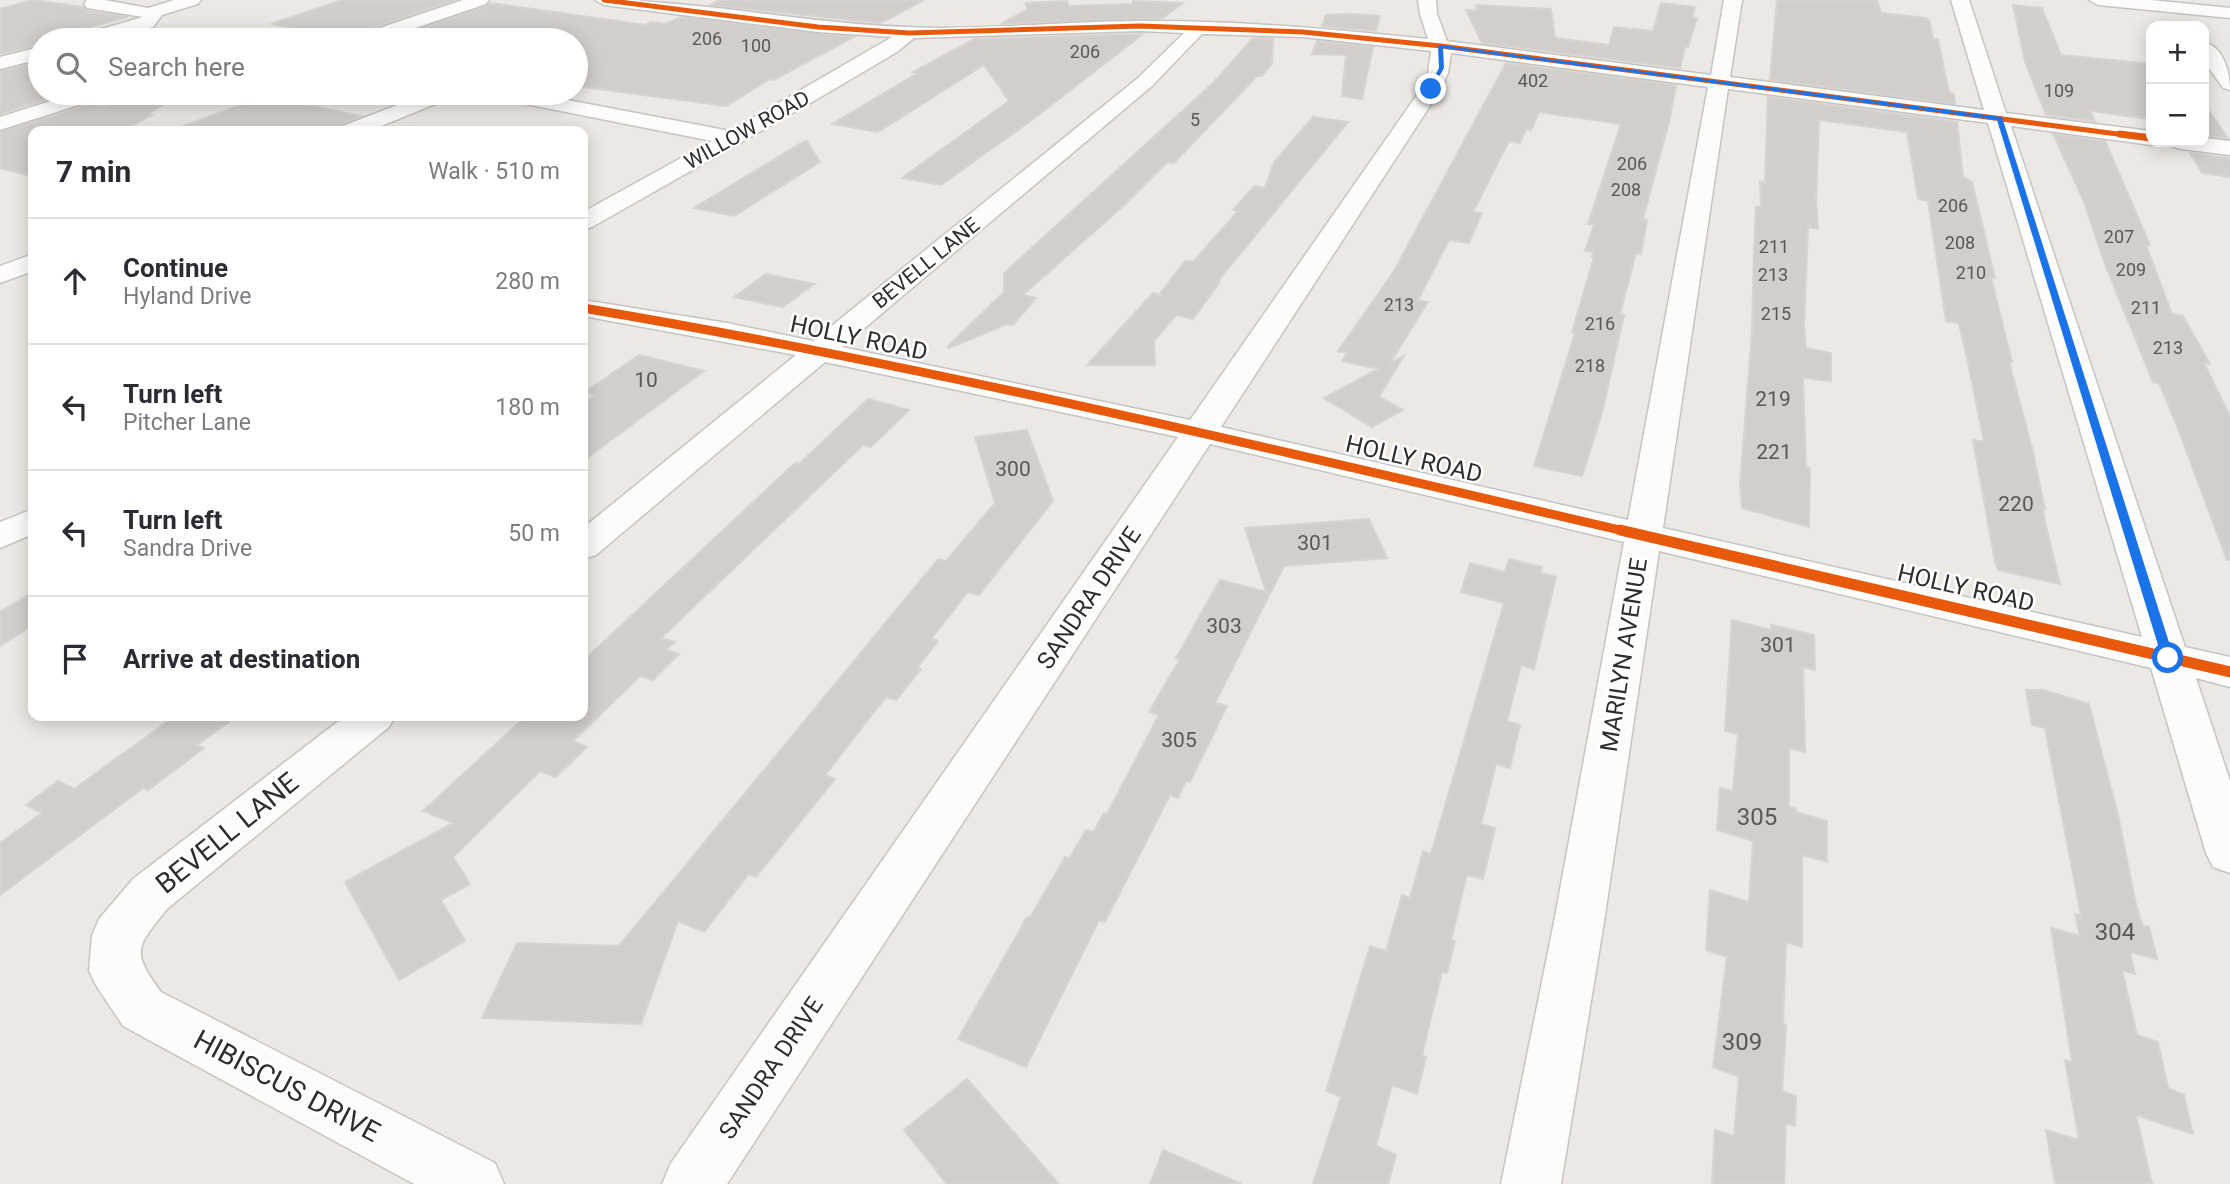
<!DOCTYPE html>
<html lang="en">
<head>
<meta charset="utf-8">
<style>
	:root { --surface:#fff; --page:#f7f7f7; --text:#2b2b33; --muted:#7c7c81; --line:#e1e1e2 }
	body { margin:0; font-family:Roboto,sans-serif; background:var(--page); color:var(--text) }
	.controls { position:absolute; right:21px; top:21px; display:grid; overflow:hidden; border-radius:14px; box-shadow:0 4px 18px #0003 }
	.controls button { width:63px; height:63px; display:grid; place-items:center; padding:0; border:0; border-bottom:2px solid var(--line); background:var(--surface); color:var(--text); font:35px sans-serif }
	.stop { position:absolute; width:21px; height:21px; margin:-16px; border:5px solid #1a73e8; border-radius:50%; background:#fff }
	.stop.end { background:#1a73e8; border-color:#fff; box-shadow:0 2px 7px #0008 }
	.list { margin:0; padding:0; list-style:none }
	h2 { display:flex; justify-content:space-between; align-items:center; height:91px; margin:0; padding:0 28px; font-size:30px }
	h2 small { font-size:23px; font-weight:400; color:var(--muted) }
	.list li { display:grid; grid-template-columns:46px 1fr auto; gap:21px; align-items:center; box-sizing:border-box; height:126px; padding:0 28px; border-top:2px solid var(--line) }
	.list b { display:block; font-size:26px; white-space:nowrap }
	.list p { margin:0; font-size:23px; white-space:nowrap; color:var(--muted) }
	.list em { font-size:23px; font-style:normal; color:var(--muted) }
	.icon { flex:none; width:38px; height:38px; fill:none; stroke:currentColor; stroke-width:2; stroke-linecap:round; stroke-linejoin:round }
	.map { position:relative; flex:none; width:2230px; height:1184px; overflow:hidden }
	.search { position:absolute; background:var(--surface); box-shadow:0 4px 18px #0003; left:28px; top:28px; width:560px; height:77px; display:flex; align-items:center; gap:18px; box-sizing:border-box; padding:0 24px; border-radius:38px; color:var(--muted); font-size:26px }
	.panel { position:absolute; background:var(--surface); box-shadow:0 4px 18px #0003; left:28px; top:126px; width:560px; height:595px; border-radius:14px }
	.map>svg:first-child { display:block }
	.building { fill:#d1cecb; stroke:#d7d4d0; stroke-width:2 }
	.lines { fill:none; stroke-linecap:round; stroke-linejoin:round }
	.minor-casing { stroke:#c5c4c5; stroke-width:3 }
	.minor { fill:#fcfcfb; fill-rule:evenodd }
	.cycleway-far3-casing { stroke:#fff; stroke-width:8 }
	.cycleway-far2-casing { stroke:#fff; stroke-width:10 }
	.cycleway-far1-casing { stroke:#fff; stroke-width:12 }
	.cycleway-casing { stroke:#fff; stroke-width:16 }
	.cycleway-far3 { stroke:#e8590c; stroke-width:5 }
	.cycleway-far2 { stroke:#e8590c; stroke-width:7 }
	.cycleway-far1 { stroke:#e8590c; stroke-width:9 }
	.cycleway { stroke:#e8590c; stroke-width:11 }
	.route { fill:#1a73e8 }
	.labels { text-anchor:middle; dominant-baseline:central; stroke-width:5; stroke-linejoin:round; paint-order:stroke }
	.far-number-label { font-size:18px; fill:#585857 }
	.far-street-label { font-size:21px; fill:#2e2e2e; stroke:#fff }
	.number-label { font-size:21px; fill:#585857 }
	.street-label { font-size:24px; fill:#2e2e2e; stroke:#fff }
	.near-number-label { font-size:24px; fill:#585857 }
	.near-street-label { font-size:28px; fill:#2e2e2e; stroke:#fff }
</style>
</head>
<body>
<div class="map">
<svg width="2230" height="1184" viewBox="0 0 2230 1184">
	<rect width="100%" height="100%" fill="#ece8e4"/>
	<path class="building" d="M33 0 83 7 87 11 128 17 40 40V45L0 54V9Z
		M342 0H455L355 34 352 38 271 24Z
		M720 0H924L881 23 710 5Z
		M1777 0H1877L1881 13 1926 18 1930 22 1933 39H1938L1949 93 1954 94 1955 104 1770 80Z
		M1067 1 1069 6 1132 4 1133 1 1183 3 1163 18 1001 24 1028 9 1025 3Z
		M490 3 645 25 651 22 665 24 681 17 854 37 774 80 770 79 726 106 576 86V40H387L487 6Z
		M1661 3 1695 7 1692 17 1697 18 1688 47H1685L1680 68 1482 43 1466 10 1477 11 1476 5 1551 9 1555 38 1609 45 1614 27 1653 31Z
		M2013 5 2042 8 2061 55 2151 64V119L2090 111 2095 121 2046 115 2025 62Z
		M1351 14 1380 16 1376 31 1322 26 1326 15Z
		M1143 34 1032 120 941 185 902 178 1009 101 984 65 878 132 832 124 918 73 913 72 974 39Z
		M1253 38 1273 39 1272 64 1262 76H1257L1174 163 1167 162 1122 207 1023 295 1036 298 1013 325 1007 324 949 348 948 346 1004 292V273L1213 83Z
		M1317 41 1373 47 1362 99 1342 96 1346 55 1312 54Z
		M40 62V95L54 97 0 114V71Z
		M1506 63 1676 85 1670 118 1643 219 1647 220 1641 254 1636 253 1620 314 1624 315 1602 413 1582 476 1534 466 1575 333 1572 332 1594 257H1592L1593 252 1585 251 1594 225 1588 224 1621 124 1539 112 1531 130 1526 129 1520 143 1509 141 1473 212 1482 213 1469 243 1449 240 1418 300 1428 302 1390 363 1404 356 1379 397 1403 410 1372 427 1324 398 1378 369 1342 361 1347 353 1338 351 1394 271Z
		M110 93H182L148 114 152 115 122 131H33V177L0 168V132L90 104 108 107Z
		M265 96 361 116 342 124 337 131H178V128Z
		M1768 97 1957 122 1963 177 1972 182 1995 278 1991 277 2012 362H2009L2032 448 2045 509 2043 508 2044 518 2060 584 1998 570 1995 562 1973 440 1984 442 1968 363 1959 323 1946 321 1928 201 1918 199 1907 132 1819 120 1816 199 1818 229 1808 227 1804 325 1806 348 1831 353V381L1803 378 1806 467 1810 468 1809 527 1742 508 1740 485 1752 333 1754 250 1756 207 1761 206 1760 182H1765Z
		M2204 108H2207L2228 138 2204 136Z
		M1313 117 1348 122 1218 281 1220 282 1193 319 1176 315 1154 341 1155 365H1087L1153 293 1159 295 1185 261 1193 262 1238 211 1233 210 1254 186 1265 188 1274 162Z
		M2053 134 2105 141 2150 245H2146L2172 314 2183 316 2210 364 2204 363 2230 416V560H2227L2177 426 2159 383 2153 382 2106 267 2084 202Z
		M806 140 820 162 734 216 694 208Z
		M2190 153 2230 158V177L2202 173Z
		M766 274 814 284 783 307 734 297Z
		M639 355 704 371 583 461V403L595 395 585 392Z
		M868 399 909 410 871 447 863 445 661 638 675 642 666 650 679 654 653 680 640 676 573 741 587 747 556 777 540 771 453 857 470 884 441 900 465 941 399 980 345 882 453 823 423 811 526 716H583V661L795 463 799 464Z
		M1027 430 1053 501 979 595 968 592 931 639 938 641 917 668 921 669 896 700 886 697 825 775 835 779 756 877 749 874 704 932 678 921 641 1024 482 1018 517 943 619 946 938 559 946 561 995 503 975 437Z
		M1369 519 1387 558 1284 566 1215 703 1227 706 1190 782 1186 781 1178 798 1170 795 1105 922 1099 920 1026 1067 958 1039 1027 917 1030 918 1065 857 1069 859 1086 830 1093 832 1104 813 1107 814 1159 715 1149 712 1180 659 1176 658 1220 580 1266 592 1245 528Z
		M1509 559 1542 567 1540 573 1556 577 1534 669 1521 665 1507 721 1520 725 1510 768 1496 764 1481 824 1495 828 1483 879 1467 875 1451 940 1455 941 1447 973 1442 972 1422 1055 1426 1057 1417 1094 1392 1085 1376 1146 1396 1155 1388 1184H1313L1341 1097 1326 1091 1370 946 1386 951 1402 895 1410 898 1423 851 1431 854 1504 603 1461 592 1470 563 1505 572Z
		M33 592V625L0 646V612Z
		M1732 620 1771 630V625L1814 635 1815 670 1803 667 1805 752 1789 748V807L1796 809V812L1827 821V862L1802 855V947L1786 942 1783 1024 1786 1025 1782 1091 1796 1096 1795 1126 1786 1123 1784 1184H1712L1715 1130 1734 1136 1739 1077 1713 1067 1727 957 1706 950 1710 890 1749 902 1753 841 1717 830 1720 788 1733 791 1738 734 1725 731Z
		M2026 690H2044L2089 704 2118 815 2136 905 2143 926 2149 927 2157 959 2130 952 2135 974 2122 970 2137 1035 2158 1042 2168 1088 2184 1095 2193 1134 2136 1115 2152 1184H2055L2046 1130 2079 1140 2065 1060 2072 1062 2051 928 2080 936 2075 914 2081 916 2045 728 2032 725Z
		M175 716H237L197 745 204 748 148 790 143 788 0 895V843L42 813 26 805 58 781 74 789Z
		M967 1079 1059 1184H947L904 1130Z
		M1163 1150 1241 1184H1150Z"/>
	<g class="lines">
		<defs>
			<path id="minor" d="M87 0H105L148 8 174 0H201L198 4 162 15 153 27 104 40H75L77 36 143 17 87 8 84 4Z
				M463 0H489L486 4 380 40H354L356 36Z
				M595 0C699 0 802 23 906 27 983 31 1061 21 1139 21 1234 20 1331 29 1428 39L1420 14 1418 0H1436L1437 14 1447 41 1711 75 1724 0H1742L1730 77 1984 110 1951 0H1969L2006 113 2151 131V142H2159L2151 145 2011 126 2185 647 2230 657V687L2196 678 2230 781V873L2213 867 2206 853 2151 668 1659 551 1604 922 1561 1184H1501L1554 922 1624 542 1210 444 727 1184H662L671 1163 1178 437 825 362 596 555 583 559V528L796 355 583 316V300L727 323 813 341 1138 78 1184 33 1140 31 914 38 897 52 819 98 592 227 583 230V212L712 141 500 99 493 97 490 93H531L730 131 892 37 818 32 604 5ZM1202 34 1303 37 1431 51 1428 73 1421 89 1190 420 842 347 1152 86ZM1451 53 1708 87 1628 520 1221 427 1441 89 1448 73ZM1728 89 1988 123 2142 637 1663 528Z
				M2089 0H2151L2230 8V18L2098 5Z
				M2204 42C2224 47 2230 73 2230 90L2223 88 2204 61Z
				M40 47V59L0 69V57Z
				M76 93H106L103 97 0 130V117Z
				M428 93H455L452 97 369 131H340L343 126Z
				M2204 138 2230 141V155L2181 149 2173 147 2170 142H2204Z
				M33 254V271L0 283V266Z
				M33 509V534L0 548V522Z
				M345 716H395L389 727 167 909C137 947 130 950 161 992L495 1163 504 1184H414L123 1026 97 987 89 971 92 935 99 919 133 879Z"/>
		</defs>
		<use href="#minor" class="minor-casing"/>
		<use href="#minor" class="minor"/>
		<defs>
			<path id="cycleway-far3" d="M604 0 818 27 909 33 1140 26 1303 32 1441 46 2133 136"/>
			<path id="cycleway-far2" d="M2120 134 2151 138
				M583 308 589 309"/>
			<path id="cycleway-far1" d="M583 308C934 367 1281 451 1628 532"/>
			<path id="cycleway" d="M1620 530 2230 672"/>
		</defs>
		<use href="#cycleway-far3" class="cycleway-far3-casing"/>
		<use href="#cycleway-far2" class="cycleway-far2-casing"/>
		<use href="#cycleway-far1" class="cycleway-far1-casing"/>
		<use href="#cycleway" class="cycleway-casing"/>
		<use href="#cycleway-far3" class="cycleway-far3"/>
		<use href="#cycleway-far2" class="cycleway-far2"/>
		<use href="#cycleway-far1" class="cycleway-far1"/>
		<use href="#cycleway" class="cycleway"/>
	</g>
	<path class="route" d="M1441 45 2002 117 2174 658 2172 661 2168 662 2162 658 1997 120 1443 48 1444 68 1431 91 1428 89 1439 68 1438 46Z"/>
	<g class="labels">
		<g class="far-number-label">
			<text x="707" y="38">206</text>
			<text x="756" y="45">100</text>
			<text x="1085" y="51">206</text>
			<text x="1533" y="80">402</text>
			<text x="2059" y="90">109</text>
			<text x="1195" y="119">5</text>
			<text x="1632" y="163">206</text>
			<text x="1626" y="189">208</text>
			<text x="1953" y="205">206</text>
			<text x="2119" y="236">207</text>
			<text x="1960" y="242">208</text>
			<text x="1774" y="246">211</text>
			<text x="2131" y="269">209</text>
			<text x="1971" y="272">210</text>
			<text x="1773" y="274">213</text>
			<text x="1399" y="304">213</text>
			<text x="2146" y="307">211</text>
			<text x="1776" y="313">215</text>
			<text x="1600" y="323">216</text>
			<text x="2168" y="347">213</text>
			<text x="1590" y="365">218</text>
		</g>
		<g class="far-street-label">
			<text transform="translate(747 130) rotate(-29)">WILLOW ROAD</text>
			<text transform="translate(926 263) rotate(-39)">BEVELL LANE</text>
		</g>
		<g class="number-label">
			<text x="646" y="380">10</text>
			<text x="1773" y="399">219</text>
			<text x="1774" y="452">221</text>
			<text x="1013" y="469">300</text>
			<text x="2016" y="504">220</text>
			<text x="1315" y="543">301</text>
			<text x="1224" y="626">303</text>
			<text x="1778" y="645">301</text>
			<text x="1179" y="740">305</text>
		</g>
		<g class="street-label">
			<text transform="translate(859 338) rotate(12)">HOLLY ROAD</text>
			<text transform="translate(1414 459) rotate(13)">HOLLY ROAD</text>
			<text transform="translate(1966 588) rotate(13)">HOLLY ROAD</text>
			<text transform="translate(1089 598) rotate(-56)">SANDRA DRIVE</text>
			<text transform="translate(1624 655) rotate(-81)">MARILYN AVENUE</text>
			<text transform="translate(771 1068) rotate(-56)">SANDRA DRIVE</text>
		</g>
		<g class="near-number-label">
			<text x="1757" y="817">305</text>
			<text x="2115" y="932">304</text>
			<text x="1742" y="1042">309</text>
		</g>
		<g class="near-street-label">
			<text transform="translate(227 833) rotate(-39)">BEVELL LANE</text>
			<text transform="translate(287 1086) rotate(28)">HIBISCUS DRIVE</text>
		</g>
	</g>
</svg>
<div class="controls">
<button>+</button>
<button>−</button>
</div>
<div class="stop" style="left:2168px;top:658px"></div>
<div class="stop end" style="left:1431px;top:89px"></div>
<div class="search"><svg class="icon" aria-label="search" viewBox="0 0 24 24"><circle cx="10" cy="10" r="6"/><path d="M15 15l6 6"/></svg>Search here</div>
<section class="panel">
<h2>7 min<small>Walk · 510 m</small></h2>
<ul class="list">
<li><svg class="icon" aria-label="ahead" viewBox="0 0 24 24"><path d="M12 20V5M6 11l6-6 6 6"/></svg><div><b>Continue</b><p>Hyland Drive</p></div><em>280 m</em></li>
<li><svg class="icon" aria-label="left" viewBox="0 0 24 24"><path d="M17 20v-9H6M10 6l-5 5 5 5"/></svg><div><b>Turn left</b><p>Pitcher Lane</p></div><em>180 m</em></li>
<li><svg class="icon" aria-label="left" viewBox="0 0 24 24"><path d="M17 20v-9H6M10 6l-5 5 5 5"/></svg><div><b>Turn left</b><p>Sandra Drive</p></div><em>50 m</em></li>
<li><svg class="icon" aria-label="arrive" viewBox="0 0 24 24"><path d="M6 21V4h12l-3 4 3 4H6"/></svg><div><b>Arrive at destination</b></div></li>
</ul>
</section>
</div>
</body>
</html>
